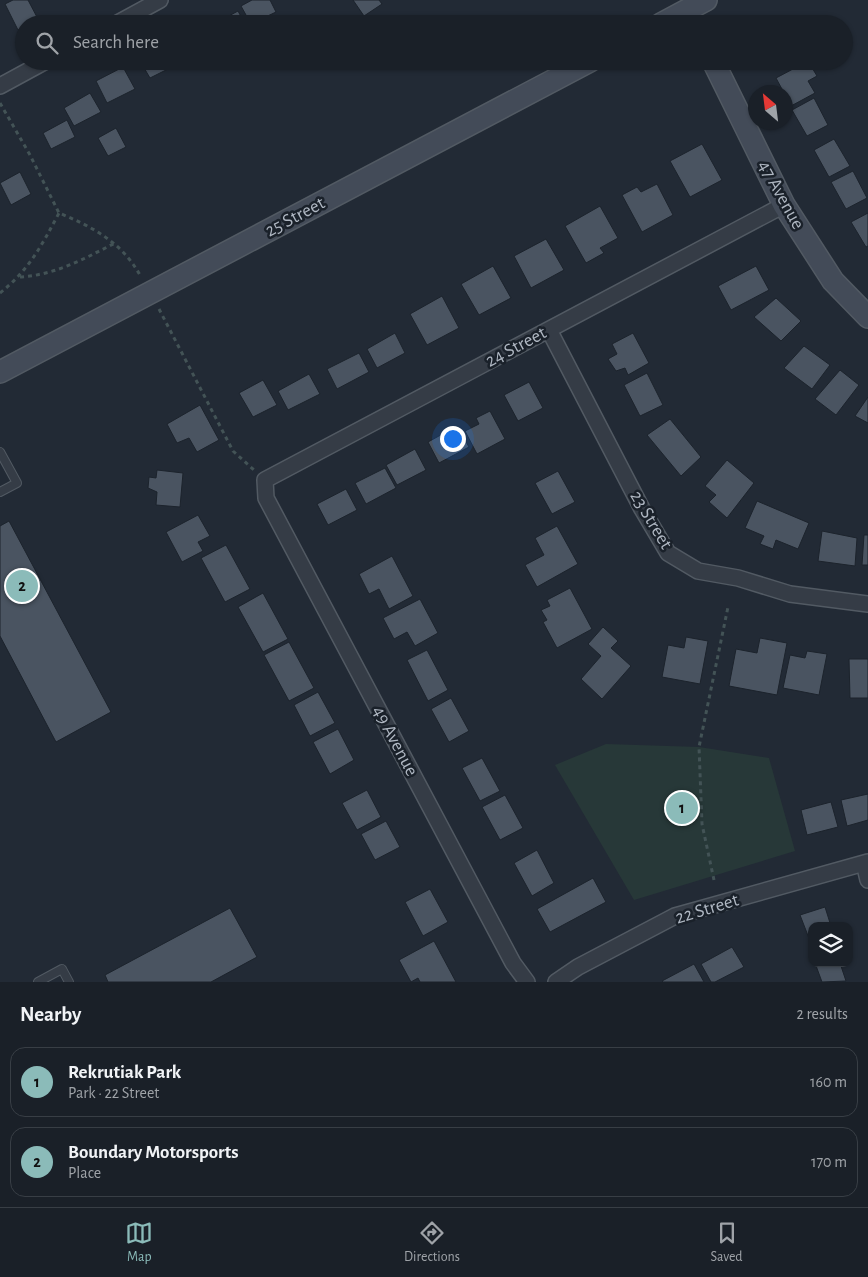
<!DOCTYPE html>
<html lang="en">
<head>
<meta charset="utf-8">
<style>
	:root { --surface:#1a2028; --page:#272d34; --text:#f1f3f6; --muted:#9fa3a8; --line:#383e45; --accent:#8bbbb9 }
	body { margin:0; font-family:"Alegreya Sans",sans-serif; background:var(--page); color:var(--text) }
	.controls { position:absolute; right:15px; bottom:15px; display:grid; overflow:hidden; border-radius:10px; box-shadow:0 1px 4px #0004 }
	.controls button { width:45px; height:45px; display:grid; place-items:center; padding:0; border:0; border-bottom:1px solid var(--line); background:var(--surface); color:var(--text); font:25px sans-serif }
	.compass { position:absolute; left:748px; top:85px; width:45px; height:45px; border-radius:50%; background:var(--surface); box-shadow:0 1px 4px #0004; rotate:332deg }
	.you { position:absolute; left:452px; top:438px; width:18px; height:18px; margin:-12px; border:4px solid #fff; border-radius:50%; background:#1a73e8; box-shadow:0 0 0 8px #1a73e833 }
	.badge { display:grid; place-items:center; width:32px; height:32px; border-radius:50%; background:var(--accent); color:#111; font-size:16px; font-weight:700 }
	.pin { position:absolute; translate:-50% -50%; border:2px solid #fff; box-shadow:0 1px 5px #0006 }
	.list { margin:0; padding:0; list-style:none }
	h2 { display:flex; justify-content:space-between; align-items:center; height:65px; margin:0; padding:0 20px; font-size:21px }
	h2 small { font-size:16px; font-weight:400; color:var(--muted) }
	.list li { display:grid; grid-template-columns:32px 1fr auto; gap:15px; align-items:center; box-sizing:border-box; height:70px; margin:0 10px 10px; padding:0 10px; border:1px solid var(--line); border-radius:15px }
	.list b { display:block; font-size:19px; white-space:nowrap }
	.list p { margin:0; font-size:16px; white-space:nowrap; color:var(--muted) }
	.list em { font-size:16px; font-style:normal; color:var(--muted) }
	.icon { flex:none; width:28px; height:28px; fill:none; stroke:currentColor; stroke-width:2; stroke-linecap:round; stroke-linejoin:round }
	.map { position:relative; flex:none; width:868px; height:982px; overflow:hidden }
	.search { position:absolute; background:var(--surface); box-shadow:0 1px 4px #0004; left:15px; right:15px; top:15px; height:55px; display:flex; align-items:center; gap:12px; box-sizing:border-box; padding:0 18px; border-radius:28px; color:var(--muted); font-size:19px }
	.sheet { height:225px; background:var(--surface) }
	nav { display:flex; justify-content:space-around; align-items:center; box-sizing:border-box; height:70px; border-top:1px solid var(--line); background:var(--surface); font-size:14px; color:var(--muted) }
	nav a { display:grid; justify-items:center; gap:2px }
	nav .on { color:var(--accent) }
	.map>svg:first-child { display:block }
	.green { fill:#273838 }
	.building { fill:#4a5461; stroke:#1c232c }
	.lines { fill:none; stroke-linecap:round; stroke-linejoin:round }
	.lane-casing { stroke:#525a63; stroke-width:10 }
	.street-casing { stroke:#525a63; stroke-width:18 }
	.secondary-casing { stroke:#525a63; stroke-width:24 }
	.path { stroke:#435356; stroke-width:3; stroke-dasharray:4 4; stroke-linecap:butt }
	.lane { stroke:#353c46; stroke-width:8 }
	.street { stroke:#353c46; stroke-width:15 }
	.secondary { stroke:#434b58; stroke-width:21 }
	.labels { text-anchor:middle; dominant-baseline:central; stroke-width:5; stroke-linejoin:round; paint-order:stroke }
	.street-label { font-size:19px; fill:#afb7c2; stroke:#1a212a }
</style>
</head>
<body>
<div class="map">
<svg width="868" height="982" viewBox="0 0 868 982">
	<rect width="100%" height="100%" fill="#222a35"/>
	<path class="green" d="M606 744 699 747 769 758 795 851 634 900 555 765Z"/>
	<path class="building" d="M13 0H28L38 19 24 24V27L18 30 5 4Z
		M252 0H270L276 12 251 24 241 6Z
		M353 0H379L382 4 364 16Z
		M238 11 245 24H214Z
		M140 61H174L176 65 150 78Z
		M179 61H194L182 67Z
		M808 61 817 76 808 81 815 93 791 106 776 78Z
		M123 67 135 89 107 103 96 81Z
		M90 93 101 112 74 126 64 108Z
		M814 98 828 125 807 136 792 110Z
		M67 120 75 137 51 149 43 133Z
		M116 128 126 147 108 156 98 138Z
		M834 139 850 166 829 177 814 150Z
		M702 144 722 180 690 197 670 161Z
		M853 171 867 198 846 209 831 182Z
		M20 172 31 194 11 205 0 183Z
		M657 184 673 215 642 232 622 195 637 187 641 192Z
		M600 206 618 238 600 248 604 253 586 263 565 226Z
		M868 213V246L866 247 851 222Z
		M546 239 564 270 531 288 514 256Z
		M493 266 511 298 479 315 461 284Z
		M756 266 769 290 731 310 718 286Z
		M442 296 459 328 427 345 410 314Z
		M776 298 801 321 781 341 754 317Z
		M395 333 405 353 377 368 367 349Z
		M633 333 649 363 628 375 625 368 616 371 608 359 617 354 612 344Z
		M804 346 830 365 812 389 784 368Z
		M359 353 369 372 337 389 327 369Z
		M840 370 859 385 836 415 815 399Z
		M647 373 663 405 640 416 624 385Z
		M309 374 320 394 288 410 278 391Z
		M263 380 277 405 253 417 239 393Z
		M529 382 543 408 518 421 504 395Z
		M868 397V423L855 416Z
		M200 405 219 440 197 452 189 438 177 443 167 424Z
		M490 411 505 439 477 454 465 431 479 424 476 418Z
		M670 419 701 457 681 476 647 435Z
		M457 426 469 447 439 463 428 442Z
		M415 449 426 470 397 485 386 465Z
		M727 460 754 483 727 518 709 502 716 495 705 486Z
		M385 468 396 488 366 504 355 483Z
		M157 470 183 473 180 507 156 505 157 492 148 488 149 477 156 478Z
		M558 471 575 502 552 514 535 483Z
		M346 489 357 510 328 525 317 504Z
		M757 501 809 523 798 549 776 540 773 549 760 544 764 536 745 528Z
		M198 515 210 536 198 542 203 551 182 562 166 532Z
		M9 521 111 712 56 742 0 636V526Z
		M557 526 578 564 537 587 525 565 544 555 535 538Z
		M822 531 857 538 855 566 818 561Z
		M864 535H868V565H862Z
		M226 545 250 589 225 602 201 558Z
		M392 556 413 596 389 609 379 589 369 594 359 574Z
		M570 588 592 629 557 648 543 622 547 620 541 610 550 606 547 600Z
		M263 593 288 639 263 652 238 607Z
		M420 599 438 633 415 646 407 632 394 639 383 618Z
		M603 627 618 641 611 648 631 666 602 699 581 679 601 656 588 644Z
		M686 637 708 641 700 684 662 677 668 645 684 648Z
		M760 638 787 643 777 695 729 686 736 649 757 653Z
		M289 642 314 688 289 701 264 655Z
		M427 650 448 690 428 701 407 660Z
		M807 651 827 654 819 695 783 688 790 655 805 658Z
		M849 659H868V698H850Z
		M318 692 335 723 310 736 294 705Z
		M451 698 469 731 449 742 431 709Z
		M338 729 354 760 330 774 313 742Z
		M482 758 500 791 480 801 462 768Z
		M367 790 381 817 357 830 342 803Z
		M868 794V820L847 826 841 800Z
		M505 795 523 828 500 840 482 807Z
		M831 802 838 827 807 835 801 810Z
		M386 821 400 847 375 860 361 834Z
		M537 850 554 883 532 896 514 863Z
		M593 878 606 902 550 932 537 909Z
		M430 889 448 922 423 936 405 902Z
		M825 907 831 926H812V946L800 915Z
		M230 908 257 957 211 982H108L105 975Z
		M434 941 456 982H420L418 978 411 982 399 960Z
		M732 947 744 967 715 982H711L701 964Z
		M815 963H840L846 981 822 982Z
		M694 964 704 982H663L662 981Z"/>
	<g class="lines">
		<defs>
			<path id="lane" d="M0 452 17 483 0 492
				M38 982 62 969 69 982"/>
			<path id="street" d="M116 24 160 0
				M0 86 46 61
				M549 330 642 509 668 553 698 571 738 578 790 594 868 604
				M864 863 868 880
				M527 982 513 963 266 498 265 480 784 205
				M556 982 578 967 675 916 868 862"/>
			<path id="secondary" d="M661 24 706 0
				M713 61 784 205 833 281 868 317
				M0 372 590 61"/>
		</defs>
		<use href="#lane" class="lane-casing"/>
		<use href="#street" class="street-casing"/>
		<use href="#secondary" class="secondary-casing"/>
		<path class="path" d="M0 103 30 155 59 213C93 227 123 243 141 277
			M20 277C55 275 84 259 115 243
			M0 293C29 270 42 245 59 213
			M159 309 233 451 254 470
			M714 880 702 824 699 747 728 607"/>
		<use href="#lane" class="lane"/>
		<use href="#street" class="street"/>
		<use href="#secondary" class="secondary"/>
	</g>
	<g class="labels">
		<g class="street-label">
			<text transform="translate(781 195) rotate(61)">47 Avenue</text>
			<text transform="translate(295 217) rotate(-28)">25 Street</text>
			<text transform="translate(516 347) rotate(-28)">24 Street</text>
			<text transform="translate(651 520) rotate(59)">23 Street</text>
			<text transform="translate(395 741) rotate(62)">49 Avenue</text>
			<text transform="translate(707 909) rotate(-17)">22 Street</text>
		</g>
	</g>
</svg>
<div class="controls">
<button><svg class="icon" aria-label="layers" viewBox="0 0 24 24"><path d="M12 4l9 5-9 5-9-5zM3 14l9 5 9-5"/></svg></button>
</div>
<svg class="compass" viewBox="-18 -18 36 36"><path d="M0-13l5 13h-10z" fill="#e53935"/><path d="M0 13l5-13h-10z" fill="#9fa3a8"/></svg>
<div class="you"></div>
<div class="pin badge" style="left:682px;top:808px">1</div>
<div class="pin badge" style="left:22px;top:586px">2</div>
<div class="search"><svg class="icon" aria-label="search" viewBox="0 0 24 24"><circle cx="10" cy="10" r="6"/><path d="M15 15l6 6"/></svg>Search here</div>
</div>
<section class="sheet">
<h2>Nearby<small>2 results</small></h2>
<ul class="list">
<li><span class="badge">1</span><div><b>Rekrutiak Park</b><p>Park · 22 Street</p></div><em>160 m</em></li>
<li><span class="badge">2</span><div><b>Boundary Motorsports</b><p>Place</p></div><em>170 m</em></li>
</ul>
</section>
<nav>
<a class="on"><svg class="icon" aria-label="map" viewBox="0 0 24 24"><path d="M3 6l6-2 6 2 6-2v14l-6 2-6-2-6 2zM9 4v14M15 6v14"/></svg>Map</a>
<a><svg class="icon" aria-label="directions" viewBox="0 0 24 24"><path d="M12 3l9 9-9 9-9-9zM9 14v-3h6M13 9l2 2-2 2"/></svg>Directions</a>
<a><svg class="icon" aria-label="saved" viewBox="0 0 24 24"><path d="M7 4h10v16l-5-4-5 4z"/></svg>Saved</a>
</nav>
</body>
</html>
